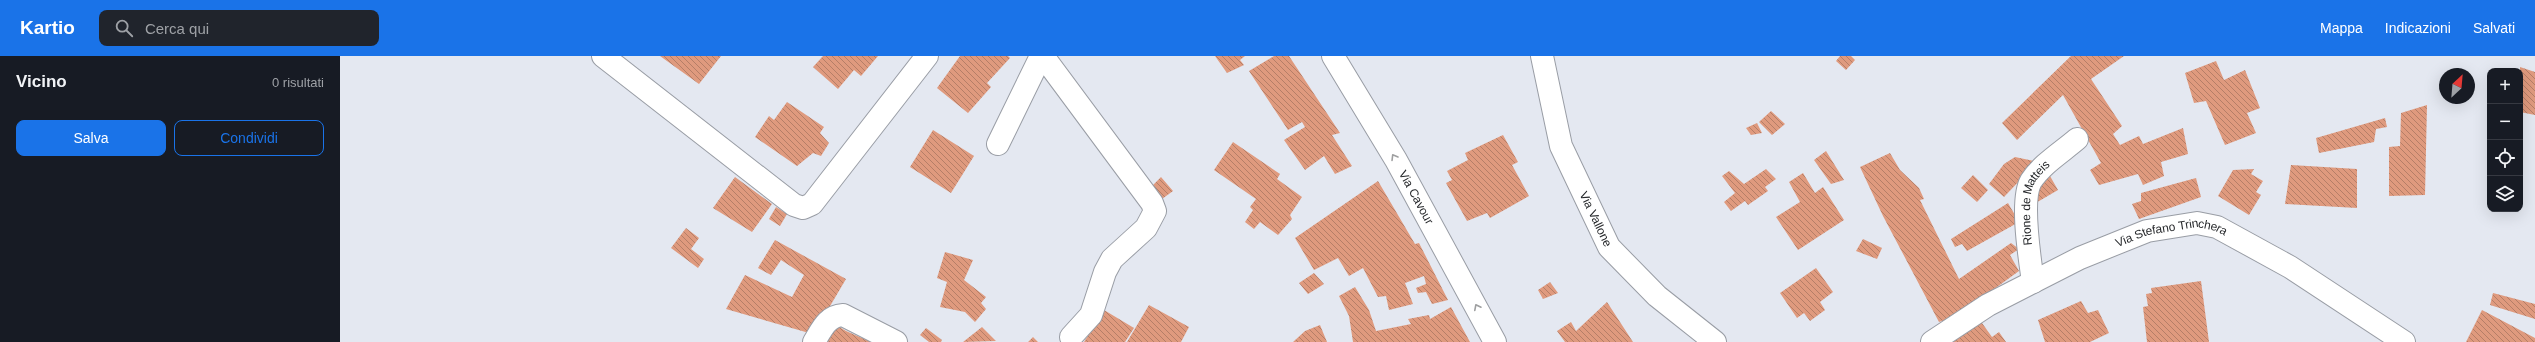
<!DOCTYPE html>
<html lang="it">
<head>
<meta charset="utf-8">
<style>
	:root { --surface:#171b24; --page:#20242c; --text:#f1f3f6; --muted:#9ea1a6; --line:#363941; --accent:#1a73e8 }
	body { margin:0; font-family:Arial,sans-serif; background:var(--page); color:var(--text) }
	.controls { position:absolute; right:12px; top:12px; display:grid; overflow:hidden; border-radius:8px; box-shadow:0 4px 16px #0002 }
	.controls button { width:36px; height:36px; display:grid; place-items:center; padding:0; border:0; border-bottom:1px solid var(--line); background:var(--surface); color:var(--text); font:20px sans-serif }
	.compass { position:absolute; left:2099px; top:12px; width:36px; height:36px; border-radius:50%; background:var(--surface); box-shadow:0 4px 16px #0002; rotate:26deg }
	.list { margin:0; padding:0; list-style:none }
	h2 { display:flex; justify-content:space-between; align-items:center; height:52px; margin:0; padding:0 16px; font-size:17px }
	h2 small { font-size:13px; font-weight:400; color:var(--muted) }
	.actions { display:flex; gap:8px; padding:12px 16px }
	.actions a { flex:1; padding:9px 0; border:1px solid var(--accent); border-radius:8px; text-align:center; font-size:14px; color:var(--accent) }
	.actions .main { background:var(--accent); color:#fff }
	.icon { flex:none; width:22px; height:22px; fill:none; stroke:currentColor; stroke-width:2; stroke-linecap:round; stroke-linejoin:round }
	.map { position:relative; flex:none; width:2195px; height:286px; overflow:hidden }
	header { display:flex; align-items:center; gap:24px; box-sizing:border-box; height:56px; padding:0 20px; background:var(--accent); color:#fff }
	header strong { font-size:19px }
	nav { display:flex; gap:22px; margin-inline-start:auto; font-size:14px }
	.search { width:280px; height:36px; background:var(--page); display:flex; align-items:center; gap:10px; box-sizing:border-box; padding:0 14px; border-radius:8px; color:var(--muted); font-size:15px }
	main { display:flex }
	aside { flex:1; background:var(--surface) }
	.map>svg:first-child { display:block }
	.building { fill:url(#building-back-hatch) }
	.lines { fill:none; stroke-linecap:round; stroke-linejoin:round }
	.minor-casing { stroke:#999da5; stroke-width:24 }
	.minor { stroke:#fff; stroke-width:22 }
	.oneway { stroke:#9e9fa0 }
	.labels { text-anchor:middle; dominant-baseline:central; stroke-width:3; stroke-linejoin:round; paint-order:stroke }
	.street-label { font-size:12px; fill:#27292c; stroke:#f1f5fe }
</style>
</head>
<body>
<header>
<strong>Kartio</strong>
<div class="search"><svg class="icon" aria-label="search" viewBox="0 0 24 24"><circle cx="10" cy="10" r="6"/><path d="M15 15l6 6"/></svg>Cerca qui</div>
<nav><a>Mappa</a><a>Indicazioni</a><a>Salvati</a></nav>
</header>
<main>
<aside>
<h2>Vicino<small>0 risultati</small></h2>
<ul class="list">
</ul>
<div class="actions"><a class="main">Salva</a><a>Condividi</a></div>
</aside>
<div class="map">
<svg width="2195" height="286" viewBox="0 0 2195 286">
	<defs>
		<pattern id="building-back-hatch" width="6" height="6" patternUnits="userSpaceOnUse"><rect width="6" height="6" fill="#df9a7e"/><path d="M-1 5l2 2M0 0l6 6M5-1l2 2" fill="none" stroke="#b57e67"/></pattern>
	</defs>
	<rect width="100%" height="100%" fill="#e4e8f1"/>
	<path class="building" d="M320 0H381L359 28Z
		M483 0H538L521 20 514 14 498 33 473 11Z
		M620 0H668L670 2 647 27 651 31 628 57 597 32Z
		M875 0H905L900 4 904 9 887 17Z
		M934 0H949L1000 77 992 79 1012 110 995 118 984 100 965 114 944 84 965 71 962 66 948 74 909 15Z
		M1500 0H1511L1515 4 1506 14 1496 5Z
		M1731 0H1784L1751 23 1782 70 1773 78 1780 89 1799 80 1803 88 1843 72 1848 98 1821 106 1824 120 1803 129 1798 118 1759 129 1750 114 1761 107 1723 39 1677 84 1662 67Z
		M1876 5 1884 24 1905 14 1920 52 1907 57 1916 77 1885 89 1866 45 1854 47 1845 17Z
		M2180 11 2195 16V59L2180 56Z
		M447 46 484 71 480 77 489 87 481 100 473 97 457 110 415 81 429 60 434 64Z
		M2087 49 2085 139 2049 140V91L2060 90 2061 57Z
		M1431 55 1445 68 1432 79 1419 66Z
		M2045 62 2047 71 2036 73 2034 86 1979 97 1976 82Z
		M1417 67 1422 77 1411 79 1406 72Z
		M593 74 634 100 611 137 570 111Z
		M1163 79 1178 106 1172 109 1189 140 1150 162 1147 157 1127 165 1106 127 1112 124 1107 115 1128 104 1125 97Z
		M893 86 940 118 937 123 962 141 950 159 952 163 938 179 920 166 914 173 905 166 913 154 910 151 916 143 874 114Z
		M1486 95 1504 124 1491 128 1474 104Z
		M1550 97 1560 114 1579 132 1584 143 1580 144 1619 223 1671 187 1679 193 1670 199 1679 215 1617 260 1599 266 1543 160 1520 111Z
		M1675 101 1694 105 1683 121 1664 141 1649 128 1664 108Z
		M1951 109 2017 113V152L1945 148Z
		M1426 113 1436 123 1425 131 1428 135 1408 149 1405 145 1391 155 1384 146 1395 137 1382 120 1389 115 1404 128Z
		M1914 113 1911 118 1923 125 1916 136 1921 139 1909 159 1878 140 1893 114Z
		M1463 117 1475 137 1483 131 1504 164 1458 194 1436 161 1460 146 1449 126Z
		M1633 119 1648 134 1637 146 1621 132Z
		M1710 120 1718 134 1694 148 1695 129Z
		M395 121 432 148 412 176 373 152Z
		M821 121 833 135 822 143 811 131Z
		M1856 122 1861 141 1799 163 1792 148 1801 145V137Z
		M1038 125 1075 188 1079 187 1108 244 1092 248 1086 236 1078 237 1076 232 1086 228 1084 220 1065 227 1073 248 1049 254 1046 240 1038 241 1023 212 1009 220 998 202 974 214 955 182Z
		M1668 147 1679 166 1627 195 1622 188 1615 191 1611 183Z
		M436 151 447 158 440 170 429 163Z
		M346 172 359 182 351 193 364 203 358 212 331 192Z
		M1523 183 1542 192 1537 203 1516 195Z
		M435 184 506 223 483 262 469 277 386 253 405 219 452 241 464 219 441 204 431 219 418 212Z
		M605 196 633 204 624 224 646 241 641 247 646 253 635 266 625 256 600 251 607 226 597 222Z
		M1476 212 1493 236 1480 246 1485 254 1470 265 1464 257 1457 262 1440 237Z
		M974 217 984 228 968 238 959 227Z
		M1861 225 1869 286H1807L1803 251 1808 250 1806 238 1812 237 1811 232Z
		M1210 226 1218 237 1203 243 1198 234Z
		M1015 231 1029 254 1036 275 1071 268 1068 263 1089 259 1090 263 1111 251 1130 286H1013L1009 260 999 240Z
		M2153 237 2195 248V263L2150 249Z
		M1741 245 1748 257 1758 254 1769 277 1750 286H1705L1698 264Z
		M1267 246 1293 286H1225L1217 275 1231 266 1236 275Z
		M809 249 849 271 841 286H787Z
		M764 254 794 272 785 286H744Z
		M2142 254 2195 282V286H2126Z
		M1637 260 1652 281 1659 276 1666 286H1607Z
		M491 266 506 275 531 286H480Z
		M980 269 987 286H953L965 275Z
		M642 271 656 285 623 286Z
		M586 272 602 284 601 286H589L580 279Z
		M693 281 698 286H688Z"/>
	<g class="lines">
		<defs>
			<g id="minor">
				<path d="M263 0 454 149 463 152 472 148 587 0"/>
				<path d="M703 0 812 147 815 155 806 172 772 203 765 216 751 259 731 281"/>
				<path id="s1" d="M993 0 1056 104 1155 286"/>
				<path id="s2" d="M1202 0 1221 90 1269 191 1317 240 1375 286"/>
				<path d="M658 88 701 0"/>
				<path id="s3" d="M1693 226C1690 204 1680 144 1691 125 1702 108 1722 96 1737 83"/>
				<path d="M474 286C482 273 487 260 503 259L556 286"/>
				<path id="s4" d="M1592 286 1648 249 1740 202 1807 175 1857 167 1877 171 1950 211 2064 286"/>
			</g>
		</defs>
		<use href="#minor" class="minor-casing"/>
		<use href="#minor" class="minor"/>
	</g>
	<defs><path id="oneway-chevron" d="M-2-3.5L2.5 0L-2 3.5" fill="none" stroke-width="1.6" stroke-linecap="round" stroke-linejoin="round"/></defs>
	<g class="oneway">
		<use href="#oneway-chevron" transform="translate(1054 101) rotate(-121)"/>
		<use href="#oneway-chevron" transform="translate(1137 251) rotate(-117)"/>
	</g>
	<g class="labels">
		<g class="street-label">
			<text stroke="none"><textPath href="#s1" startOffset="164">Via Cavour</textPath></text>
			<text stroke="none"><textPath href="#s3" startOffset="82">Rione de Matteis</textPath></text>
			<text stroke="none"><textPath href="#s2" startOffset="173">Via Vallone</textPath></text>
			<text stroke="none"><textPath href="#s4" startOffset="267">Via Stefano Trinchera</textPath></text>
		</g>
	</g>
</svg>
<div class="controls">
<button>+</button>
<button>−</button>
<button><svg class="icon" aria-label="locate" viewBox="0 0 24 24"><circle cx="12" cy="12" r="6"/><path d="M12 2v4M12 18v4M2 12h4M18 12h4"/></svg></button>
<button><svg class="icon" aria-label="layers" viewBox="0 0 24 24"><path d="M12 4l9 5-9 5-9-5zM3 14l9 5 9-5"/></svg></button>
</div>
<svg class="compass" viewBox="-18 -18 36 36"><path d="M0-13l5 13h-10z" fill="#e53935"/><path d="M0 13l5-13h-10z" fill="#9ea1a6"/></svg>
</div>
</main>
</body>
</html>
